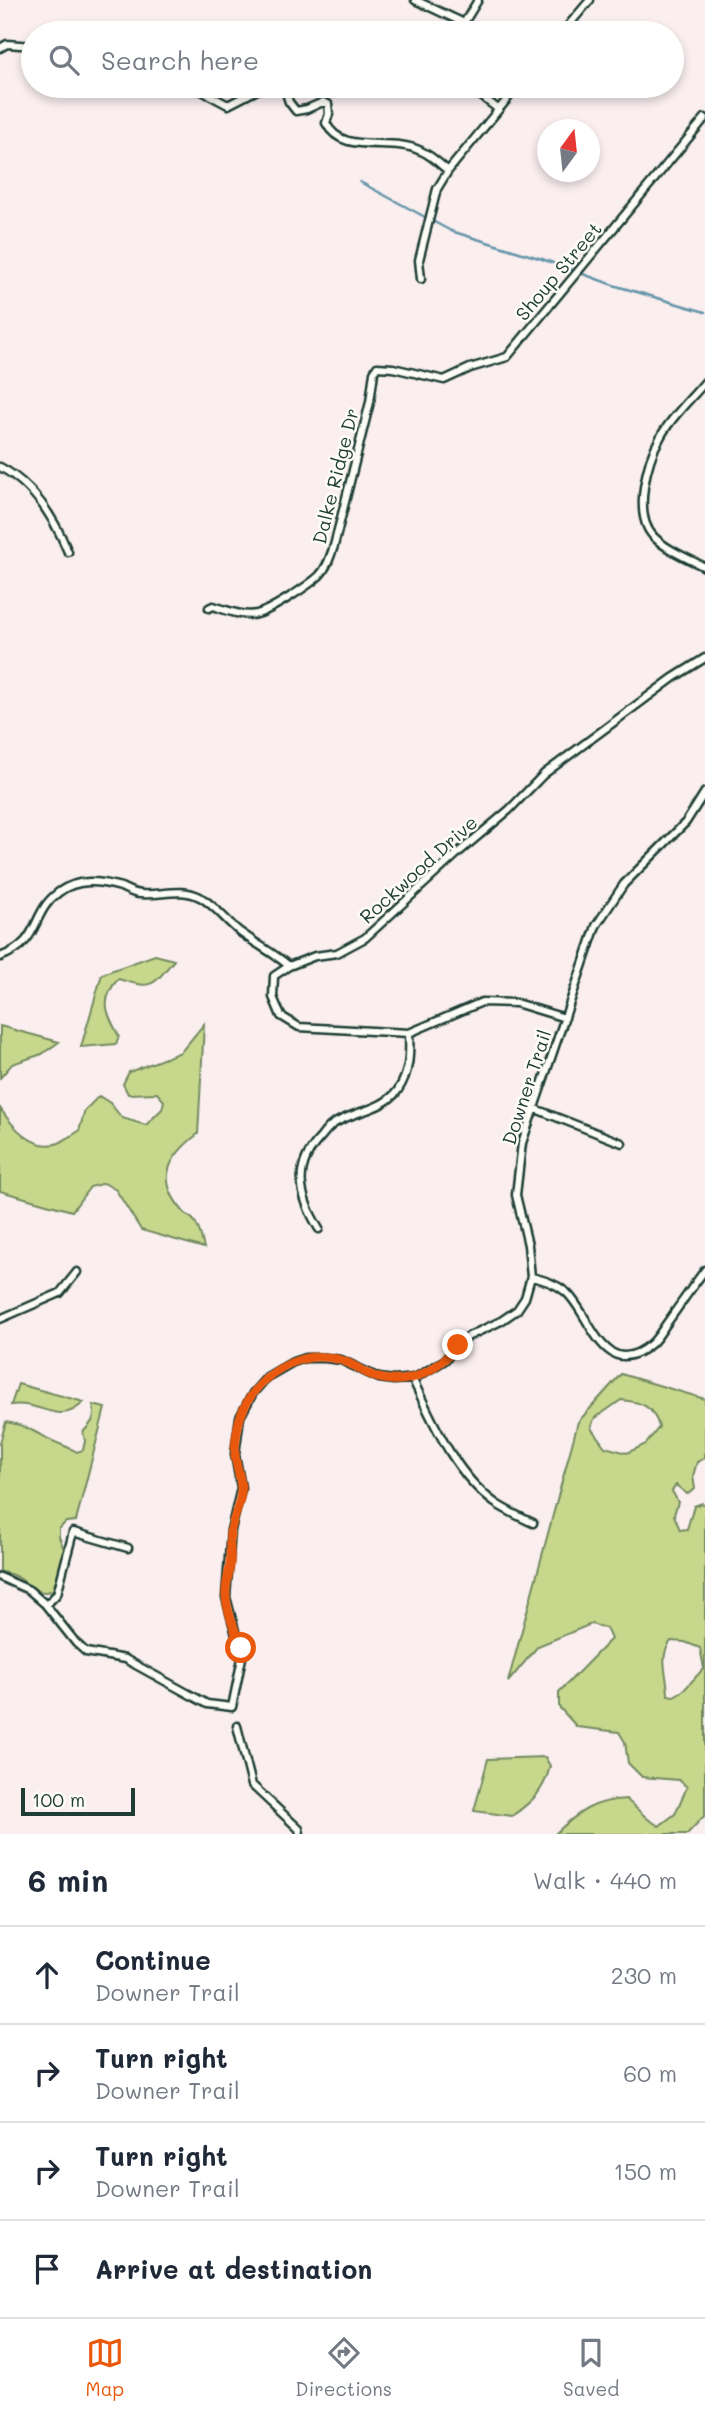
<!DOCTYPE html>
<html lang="en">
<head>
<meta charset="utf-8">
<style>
	:root { --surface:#fff; --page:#f6f6f7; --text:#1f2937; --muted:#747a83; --line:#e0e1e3; --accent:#ea580c }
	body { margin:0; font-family:Mali,sans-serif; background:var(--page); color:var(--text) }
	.compass { position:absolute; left:537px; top:119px; width:63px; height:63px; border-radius:50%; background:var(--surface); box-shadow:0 4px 10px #0003; rotate:15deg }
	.scale { position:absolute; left:21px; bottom:18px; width:114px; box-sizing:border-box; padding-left:7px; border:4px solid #1f3d34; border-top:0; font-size:19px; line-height:24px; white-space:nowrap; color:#1f3d34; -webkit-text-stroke:5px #fdfcf7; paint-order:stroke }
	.stop { position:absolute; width:21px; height:21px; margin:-16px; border:5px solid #ea580c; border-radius:50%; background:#fff }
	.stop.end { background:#ea580c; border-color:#fff; box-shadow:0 2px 7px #0008 }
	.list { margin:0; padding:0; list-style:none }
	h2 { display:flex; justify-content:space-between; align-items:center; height:91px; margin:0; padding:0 28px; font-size:30px }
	h2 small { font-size:23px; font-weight:400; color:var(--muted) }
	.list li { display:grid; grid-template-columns:46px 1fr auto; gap:21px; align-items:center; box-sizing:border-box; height:98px; padding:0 28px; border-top:2px solid var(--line) }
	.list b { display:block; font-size:26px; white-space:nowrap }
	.list p { margin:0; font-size:23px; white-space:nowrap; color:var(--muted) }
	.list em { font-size:23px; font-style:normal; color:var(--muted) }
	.icon { flex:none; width:38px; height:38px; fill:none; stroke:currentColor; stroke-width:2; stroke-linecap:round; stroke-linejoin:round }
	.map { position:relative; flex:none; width:705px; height:1834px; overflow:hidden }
	.search { position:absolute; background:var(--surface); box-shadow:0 4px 10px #0003; left:21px; right:21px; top:21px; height:77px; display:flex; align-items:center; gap:18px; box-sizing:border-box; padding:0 24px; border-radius:38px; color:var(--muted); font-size:26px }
	.sheet { height:483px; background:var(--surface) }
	nav { display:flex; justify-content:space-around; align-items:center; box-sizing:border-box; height:98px; border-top:2px solid var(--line); background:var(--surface); font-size:19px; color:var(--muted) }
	nav a { display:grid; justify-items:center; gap:4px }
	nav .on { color:var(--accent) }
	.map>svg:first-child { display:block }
	.green { fill:#c7d78c; stroke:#738a60; stroke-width:2; fill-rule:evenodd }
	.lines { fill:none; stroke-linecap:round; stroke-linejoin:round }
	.stream { stroke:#6696a9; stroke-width:2.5 }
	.minor-casing { stroke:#1f3d34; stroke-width:11 }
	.minor { stroke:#fdfcf7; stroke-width:6 }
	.route { stroke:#ea580c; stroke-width:9 }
	.labels { text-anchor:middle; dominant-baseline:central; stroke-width:5; stroke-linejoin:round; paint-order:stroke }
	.street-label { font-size:19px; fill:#1f3d34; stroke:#fdfcf7 }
</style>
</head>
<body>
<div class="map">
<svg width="705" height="1834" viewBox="0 0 705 1834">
	<rect width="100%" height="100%" fill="#faeeef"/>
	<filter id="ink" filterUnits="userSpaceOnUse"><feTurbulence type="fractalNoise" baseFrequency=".0143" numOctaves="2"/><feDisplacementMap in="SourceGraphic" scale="14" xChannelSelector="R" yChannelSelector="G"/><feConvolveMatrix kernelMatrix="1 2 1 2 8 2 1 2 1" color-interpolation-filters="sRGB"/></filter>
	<g filter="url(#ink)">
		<path class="green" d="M155 955 174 960C151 988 153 989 118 979 99 1001 107 1014 119 1036L116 1044 81 1047 102 974Z
			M204 1024 198 1134C169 1156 155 1179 183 1211 186 1215 192 1217 195 1222 200 1229 202 1240 204 1248L141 1230 116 1190 104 1183 90 1187 72 1211 0 1191V1108C12 1126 33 1152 59 1143 65 1140 72 1135 79 1131L85 1110 99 1096 110 1103 122 1118 146 1125 162 1109 164 1101 157 1093 128 1094 123 1084 129 1072 181 1052Z
			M0 1026 59 1042 42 1054 12 1064 0 1078Z
			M621 1374 705 1399V1458L697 1462 693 1476 695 1489 687 1494 676 1485 672 1491 678 1502 674 1515 680 1530 687 1529 694 1506 702 1503 705 1505V1815L687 1834H555C577 1813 594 1800 626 1799L648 1819 659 1826 675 1814 687 1787 679 1780 642 1777 628 1763 625 1742 619 1732 577 1727 559 1707V1692L611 1639 606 1628 591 1624 538 1646 508 1682 578 1422ZM621 1400C642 1402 653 1406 659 1427L646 1444 627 1453 605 1447 591 1428 594 1419ZM671 1641 685 1642 700 1648 704 1668 684 1690 674 1696 668 1695C668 1675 658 1658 671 1641Z
			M18 1384 84 1402C58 1427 44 1401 11 1405Z
			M93 1405 105 1408 76 1521 66 1522 59 1529V1537L65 1551 53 1590C39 1597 28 1583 17 1577 11 1574 5 1573 0 1571V1443L6 1422C25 1425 28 1429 45 1437 55 1443 67 1446 77 1452L83 1450 85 1441 83 1432C92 1423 96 1418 93 1405Z
			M545 1757 550 1766C544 1791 533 1801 512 1816L474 1811 488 1759Z"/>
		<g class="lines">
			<path class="stream" d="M360 182 451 231 542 259 613 285 705 312"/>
			<defs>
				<path id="minor" d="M415 0 464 23
					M461 33 464 23 478 0
					M562 33 590 0
					M0 48 7 44 33 46
					M182 86 198 89 228 105 259 89 276 86 286 93 289 102 296 111 307 109 323 102 328 104 329 114 326 123C343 157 390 135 421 151 431 155 440 164 448 171
					M468 86 498 109
					M421 279 419 260 437 189 448 171 518 86
					M705 382C691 399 672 416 661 436 647 460 632 515 654 537 667 550 689 559 705 567
					M0 467C34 485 54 517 68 552
					M209 608 213 606C226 610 243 617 257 614 271 610 308 586 319 576 327 568 330 557 334 546L370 402 374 372 377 367 393 368 444 380 470 368 507 357 705 118
					M0 957C43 941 29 914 59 892 78 878 100 881 121 887 127 890 134 894 141 894 161 896 180 887 200 897 216 906 226 921 240 932 256 944 274 953 289 966
					M565 1018 516 1003 482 1002 409 1033 299 1027 281 1016 273 997 274 976 289 966 315 956 337 953 365 938 459 852 509 810 544 774 673 678 705 658
					M533 1108 622 1143
					M319 1229C299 1196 292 1167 321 1137 324 1133 328 1128 332 1125 351 1111 383 1111 398 1090 410 1072 410 1053 409 1033
					M531 1277C544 1280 555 1283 566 1292 591 1314 603 1384 651 1344 657 1339 662 1330 667 1323 680 1305 692 1287 705 1270
					M0 1319 60 1293 77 1272
					M412 1378C433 1422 454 1473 495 1503 507 1511 520 1517 533 1523
					M0 1577 29 1590 45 1604 76 1643 86 1652 125 1659 207 1704 232 1707 242 1658 226 1597 231 1530 241 1488 235 1454 240 1417 253 1393 267 1377 293 1362 305 1358H325L341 1360 379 1378 394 1380 415 1378 445 1360 458 1345 469 1336 501 1321 517 1310 525 1298 531 1277 528 1245 516 1195 522 1143 596 926 624 884 686 822 705 792
					M46 1605 57 1594 73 1532 128 1548
					M237 1726 252 1785 299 1829 300 1834"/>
			</defs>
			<use href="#minor" class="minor-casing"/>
			<use href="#minor" class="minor"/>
		</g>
	</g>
	<g class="lines" filter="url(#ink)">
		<path class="route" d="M241 1648C236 1631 227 1614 226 1597 225 1585 229 1576 230 1565 231 1554 229 1544 230 1533 233 1519 240 1506 241 1492 242 1479 236 1467 235 1455 235 1444 237 1429 240 1418 254 1377 298 1347 341 1360 354 1364 366 1375 379 1378 411 1387 439 1368 458 1345"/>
	</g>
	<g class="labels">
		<g class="street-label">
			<text transform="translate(558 271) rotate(-50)">Shoup Street</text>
			<text transform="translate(335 476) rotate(-76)">Dalke Ridge Dr</text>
			<text transform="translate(418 869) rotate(-42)">Rockwood Drive</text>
			<text transform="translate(526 1087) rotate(-72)">Downer Trail</text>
		</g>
	</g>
</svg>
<svg class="compass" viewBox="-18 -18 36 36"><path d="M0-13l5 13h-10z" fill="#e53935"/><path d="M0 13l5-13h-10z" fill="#747a83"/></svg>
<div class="scale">100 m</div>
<div class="stop" style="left:241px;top:1648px"></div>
<div class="stop end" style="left:458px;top:1345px"></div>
<div class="search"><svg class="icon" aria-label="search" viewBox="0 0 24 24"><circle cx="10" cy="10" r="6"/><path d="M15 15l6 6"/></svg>Search here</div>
</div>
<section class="sheet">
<h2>6 min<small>Walk · 440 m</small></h2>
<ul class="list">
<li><svg class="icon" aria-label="ahead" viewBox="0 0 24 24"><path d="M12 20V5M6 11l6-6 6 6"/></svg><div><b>Continue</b><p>Downer Trail</p></div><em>230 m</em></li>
<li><svg class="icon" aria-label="right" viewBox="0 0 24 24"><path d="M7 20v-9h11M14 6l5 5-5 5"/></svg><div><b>Turn right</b><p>Downer Trail</p></div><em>60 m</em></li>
<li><svg class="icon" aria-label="right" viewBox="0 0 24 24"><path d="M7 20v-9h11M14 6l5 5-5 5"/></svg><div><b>Turn right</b><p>Downer Trail</p></div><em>150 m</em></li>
<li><svg class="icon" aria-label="arrive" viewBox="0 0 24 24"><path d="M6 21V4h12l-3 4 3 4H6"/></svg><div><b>Arrive at destination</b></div></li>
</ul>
</section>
<nav>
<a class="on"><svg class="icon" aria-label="map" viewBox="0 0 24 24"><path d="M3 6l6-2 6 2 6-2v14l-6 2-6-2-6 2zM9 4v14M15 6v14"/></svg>Map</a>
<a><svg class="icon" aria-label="directions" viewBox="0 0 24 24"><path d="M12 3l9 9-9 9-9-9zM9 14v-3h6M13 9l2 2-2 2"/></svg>Directions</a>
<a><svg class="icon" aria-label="saved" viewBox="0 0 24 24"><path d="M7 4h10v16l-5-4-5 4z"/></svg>Saved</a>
</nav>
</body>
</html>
